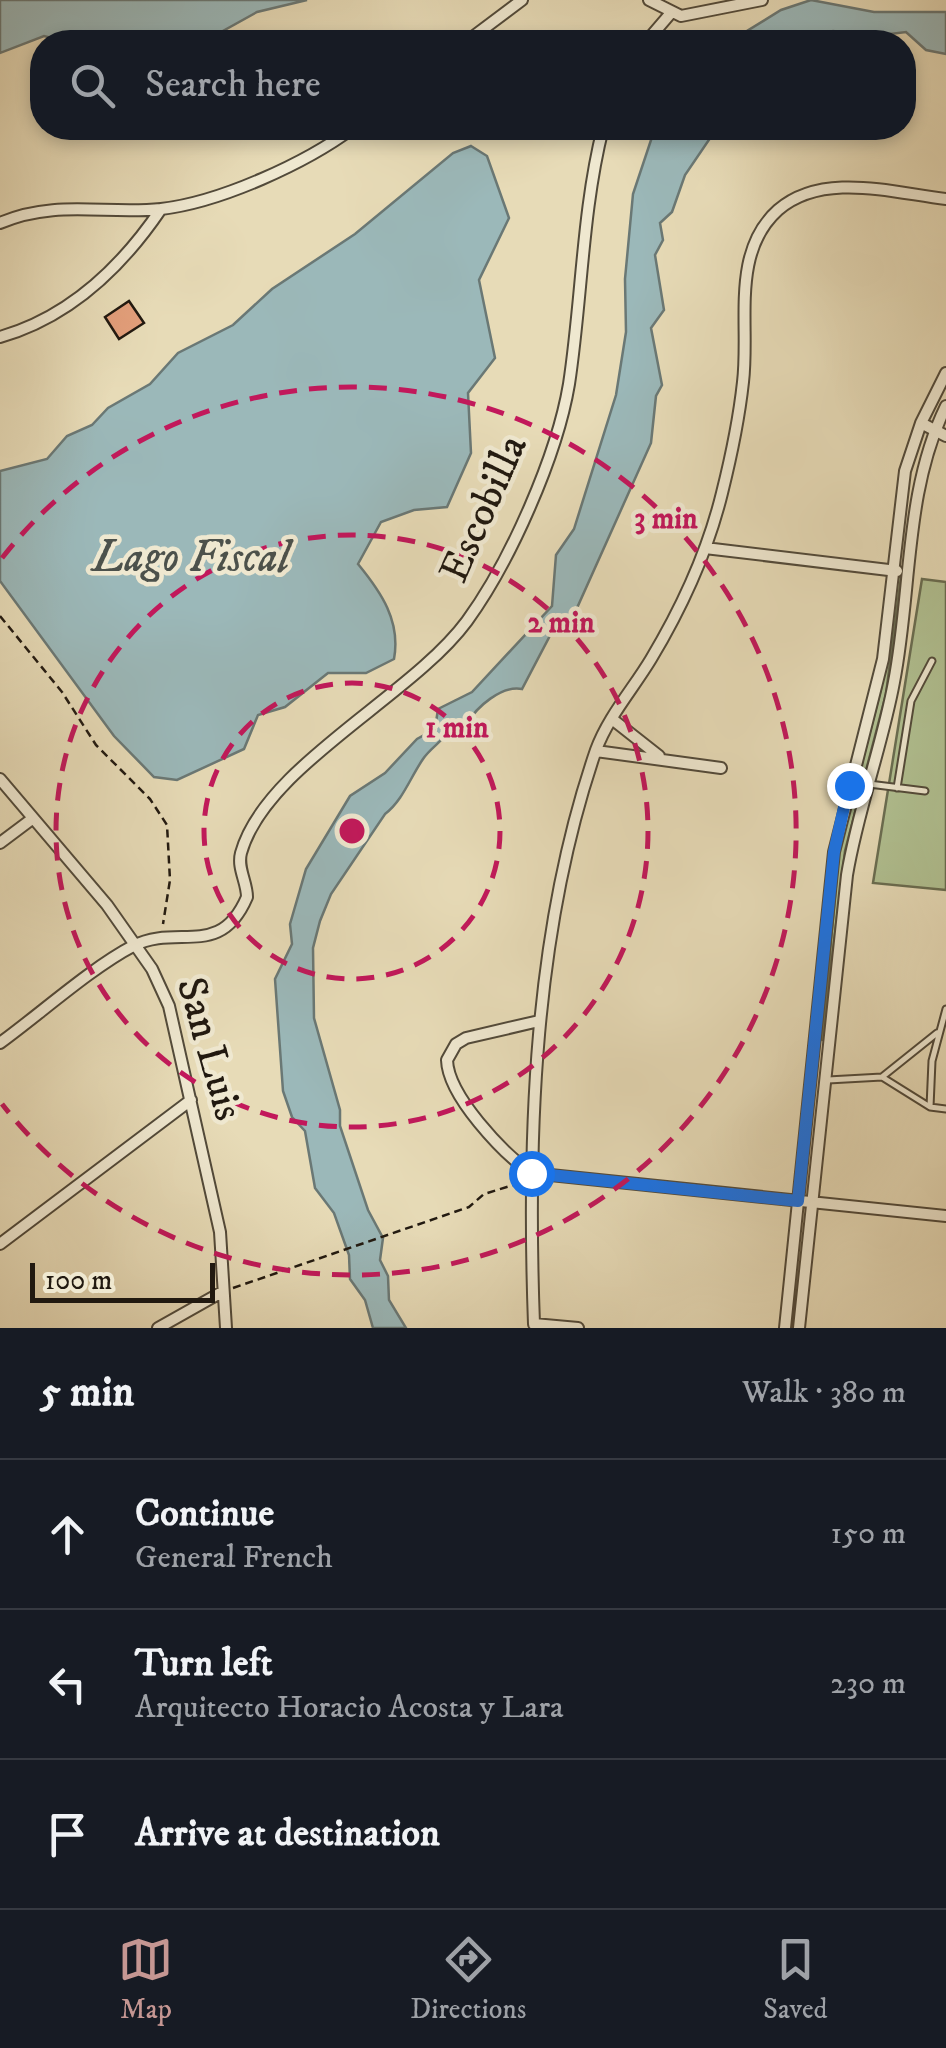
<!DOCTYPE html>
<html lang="en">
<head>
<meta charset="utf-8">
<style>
	:root { --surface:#171b24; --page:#20242c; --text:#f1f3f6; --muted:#9ea1a6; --line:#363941; --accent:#c59692 }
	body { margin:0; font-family:"IM FELL DW Pica",serif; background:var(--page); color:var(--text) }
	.scale { position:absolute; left:30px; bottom:25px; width:185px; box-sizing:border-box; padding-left:10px; border:5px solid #211910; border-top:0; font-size:28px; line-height:35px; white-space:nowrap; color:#211910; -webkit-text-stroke:8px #efe8d0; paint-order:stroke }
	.stop { position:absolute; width:30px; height:30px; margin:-22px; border:8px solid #1a73e8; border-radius:50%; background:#fff }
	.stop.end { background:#1a73e8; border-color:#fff; box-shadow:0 2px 10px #0008 }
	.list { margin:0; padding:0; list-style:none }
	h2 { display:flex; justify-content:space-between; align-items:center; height:130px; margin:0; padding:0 40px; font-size:42px }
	h2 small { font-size:32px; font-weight:400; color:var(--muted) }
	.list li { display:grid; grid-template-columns:65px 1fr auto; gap:30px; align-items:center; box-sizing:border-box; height:150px; padding:0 40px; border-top:2px solid var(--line) }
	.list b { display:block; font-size:38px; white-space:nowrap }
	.list p { margin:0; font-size:32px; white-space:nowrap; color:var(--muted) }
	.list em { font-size:32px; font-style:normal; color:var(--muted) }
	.icon { flex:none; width:55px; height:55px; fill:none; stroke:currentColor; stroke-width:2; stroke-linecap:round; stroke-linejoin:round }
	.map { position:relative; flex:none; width:946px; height:1328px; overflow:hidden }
	.search { position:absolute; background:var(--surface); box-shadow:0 5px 15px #0003; left:30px; right:30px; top:30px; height:110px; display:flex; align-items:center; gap:25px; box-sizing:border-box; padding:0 35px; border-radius:40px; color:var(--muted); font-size:38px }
	.sheet { height:580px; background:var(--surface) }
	nav { display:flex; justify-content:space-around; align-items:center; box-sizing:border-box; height:140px; border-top:2px solid var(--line); background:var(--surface); font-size:28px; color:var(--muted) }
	nav a { display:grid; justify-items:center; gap:5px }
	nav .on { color:var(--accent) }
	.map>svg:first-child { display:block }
	.green { fill:#b1c192; stroke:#696d51; stroke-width:2.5 }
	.water { fill:#9bb8b9; stroke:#6a7875; stroke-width:2.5 }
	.building { fill:#e39f7b; stroke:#211910; stroke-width:2.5 }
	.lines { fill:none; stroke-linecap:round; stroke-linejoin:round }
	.lane-casing { stroke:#524a3a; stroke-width:9 }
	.street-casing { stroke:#524a3a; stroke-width:14 }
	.path { stroke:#211910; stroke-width:2.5; stroke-dasharray:8 5; stroke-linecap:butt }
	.lane { stroke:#efe8d0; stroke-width:5 }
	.street { stroke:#efe8d0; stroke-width:10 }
	.route { stroke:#1a73e8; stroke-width:12 }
	.ring { fill:none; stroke:#c2185b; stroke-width:5; stroke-dasharray:18 12 }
	.labels { text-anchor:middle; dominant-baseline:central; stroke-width:9; stroke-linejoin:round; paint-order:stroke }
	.street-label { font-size:42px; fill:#211910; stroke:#efe8d0 }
	.water-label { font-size:45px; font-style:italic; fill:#4c514b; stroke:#efe8d0 }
	.centre { fill:#c2185b; stroke:#efe8d0; stroke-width:5 }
	.ring-label { font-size:30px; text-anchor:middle; font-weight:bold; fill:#c2185b; stroke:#efe8d0; stroke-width:9; stroke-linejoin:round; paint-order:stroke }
</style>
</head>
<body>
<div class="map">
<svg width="946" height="1328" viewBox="0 0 946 1328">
	<rect width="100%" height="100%" fill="#e7dbb7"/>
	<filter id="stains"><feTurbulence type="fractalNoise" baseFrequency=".002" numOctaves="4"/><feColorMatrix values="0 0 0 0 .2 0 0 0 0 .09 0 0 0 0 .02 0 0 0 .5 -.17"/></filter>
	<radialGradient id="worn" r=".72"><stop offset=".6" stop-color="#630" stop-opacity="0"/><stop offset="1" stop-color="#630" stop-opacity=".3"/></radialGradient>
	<path class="green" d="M896 577H901L886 694 845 851 822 1041 839 852 881 689Z
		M922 579 946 582V890L873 883Z"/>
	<path class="water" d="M0 0H307L257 12 203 42H68L44 36 0 53Z
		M811 0 874 12H946V54L926 50 906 32 874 36 833 31 799 42H729L781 10Z
		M655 128H717L685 175 672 212 660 223 663 240 655 255 664 310 651 328 662 385 656 396 651 443 568 628 553 630 522 689C502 685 476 707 467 724L450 728C443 742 431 747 423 759 410 778 403 800 385 814L331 894 320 921 313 948 314 1018 340 1110V1126L368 1210 383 1238 380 1260 388 1276 389 1300 406 1328H373L365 1300 350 1279 349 1255 334 1213 315 1188 305 1131 292 1117 283 1091 275 979 292 944 290 924 306 869 350 796 385 773 417 739 435 729 438 709 472 692 552 606 556 555 574 529 616 395 626 332 625 279 633 194Z
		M471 146 487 156 509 218 479 280 495 358 468 393 471 453 447 507 414 510 381 522 358 564C381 592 401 621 394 659L366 673H328L285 707 258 715 244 749 177 780 154 777 114 736 0 581V471L47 459 67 436 92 425 108 408 150 384 178 353 233 325 272 289 355 234 453 153Z"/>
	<path class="building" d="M129 301 144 323 119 339 105 317Z"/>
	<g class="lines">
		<defs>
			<path id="lane" d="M869 784 925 791
				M897 788 911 701 932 661
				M882 1077 937 1033
				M828 1080 882 1077 930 1107 946 1109
				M930 1107 932 1061 946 1009"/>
			<path id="street" d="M649 0 681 16 762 0
				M466 42 522 0
				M646 42 670 14
				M0 223C56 199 106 215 161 209 221 202 306 163 353 128
				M0 337C70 317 121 268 161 209
				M921 423 946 436
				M705 548 897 571
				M612 719 659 756
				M596 751 721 768
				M0 779 107 905 152 969 169 1006 220 1232 226 1328
				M0 843 32 819
				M539 1021 466 1038 456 1044 447 1060C448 1096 503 1153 531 1173L946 1216
				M0 1043C40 1014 91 968 133 946 178 923 220 960 247 897 247 882 237 868 241 853 265 766 411 697 467 621 510 562 557 456 569 384 582 299 582 211 603 128
				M0 1244 191 1100
				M158 1328 222 1292
				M578 1328 534 1324C527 1134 534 930 596 750 608 717 633 689 651 659 681 609 708 550 722 493 731 457 739 419 743 382 750 325 730 253 778 210 823 171 893 193 946 199
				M785 1328 834 852 883 659 905 471 921 423 946 373
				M799 1328 847 875C858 809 882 747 894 682 912 590 904 492 946 406"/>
		</defs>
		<use href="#lane" class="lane-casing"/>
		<use href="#street" class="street-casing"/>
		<path class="path" d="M0 616 62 692 96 745 150 799 167 825 170 880 163 924
			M233 1288 469 1207 484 1194 520 1183"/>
		<use href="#lane" class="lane"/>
		<use href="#street" class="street"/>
	</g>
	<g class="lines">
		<path class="route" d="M531 1173 798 1201 834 852 849 785"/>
	</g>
	<g class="ring">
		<circle cx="352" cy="831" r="148"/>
		<circle cx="352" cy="831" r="296"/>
		<path d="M2 558A444 444 0 1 1 2 1104"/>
	</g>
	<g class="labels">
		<g class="street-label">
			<text transform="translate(484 509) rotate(-66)">Escobilla</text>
			<text transform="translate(209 1049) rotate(74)">San Luis</text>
		</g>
		<g class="water-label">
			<text x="191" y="558">Lago Fiscal</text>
		</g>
	</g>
	<circle cx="352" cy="831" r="15" class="centre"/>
	<g class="ring-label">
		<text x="666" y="528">3 min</text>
		<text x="561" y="632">2 min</text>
		<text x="457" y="737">1 min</text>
	</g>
	<rect width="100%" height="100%" filter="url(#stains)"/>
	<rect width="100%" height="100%" fill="url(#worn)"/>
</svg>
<div class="scale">100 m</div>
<div class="stop" style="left:531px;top:1173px"></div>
<div class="stop end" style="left:849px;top:785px"></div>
<div class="search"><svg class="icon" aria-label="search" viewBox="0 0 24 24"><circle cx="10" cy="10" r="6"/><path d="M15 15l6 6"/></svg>Search here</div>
</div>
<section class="sheet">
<h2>5 min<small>Walk · 380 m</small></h2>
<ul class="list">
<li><svg class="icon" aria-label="ahead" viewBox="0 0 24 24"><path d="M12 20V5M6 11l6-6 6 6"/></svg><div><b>Continue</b><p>General French</p></div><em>150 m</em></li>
<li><svg class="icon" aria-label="left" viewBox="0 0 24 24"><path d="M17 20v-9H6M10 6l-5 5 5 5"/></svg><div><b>Turn left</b><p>Arquitecto Horacio Acosta y Lara</p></div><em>230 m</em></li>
<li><svg class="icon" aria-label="arrive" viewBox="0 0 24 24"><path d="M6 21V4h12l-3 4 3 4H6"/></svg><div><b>Arrive at destination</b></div></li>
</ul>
</section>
<nav>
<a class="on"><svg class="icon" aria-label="map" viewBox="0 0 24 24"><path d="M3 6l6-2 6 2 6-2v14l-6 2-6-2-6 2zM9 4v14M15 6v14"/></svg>Map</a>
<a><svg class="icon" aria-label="directions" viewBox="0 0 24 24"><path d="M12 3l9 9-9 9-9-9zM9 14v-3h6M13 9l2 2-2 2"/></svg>Directions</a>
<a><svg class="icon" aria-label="saved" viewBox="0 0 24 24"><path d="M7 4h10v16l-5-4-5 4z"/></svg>Saved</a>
</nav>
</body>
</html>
